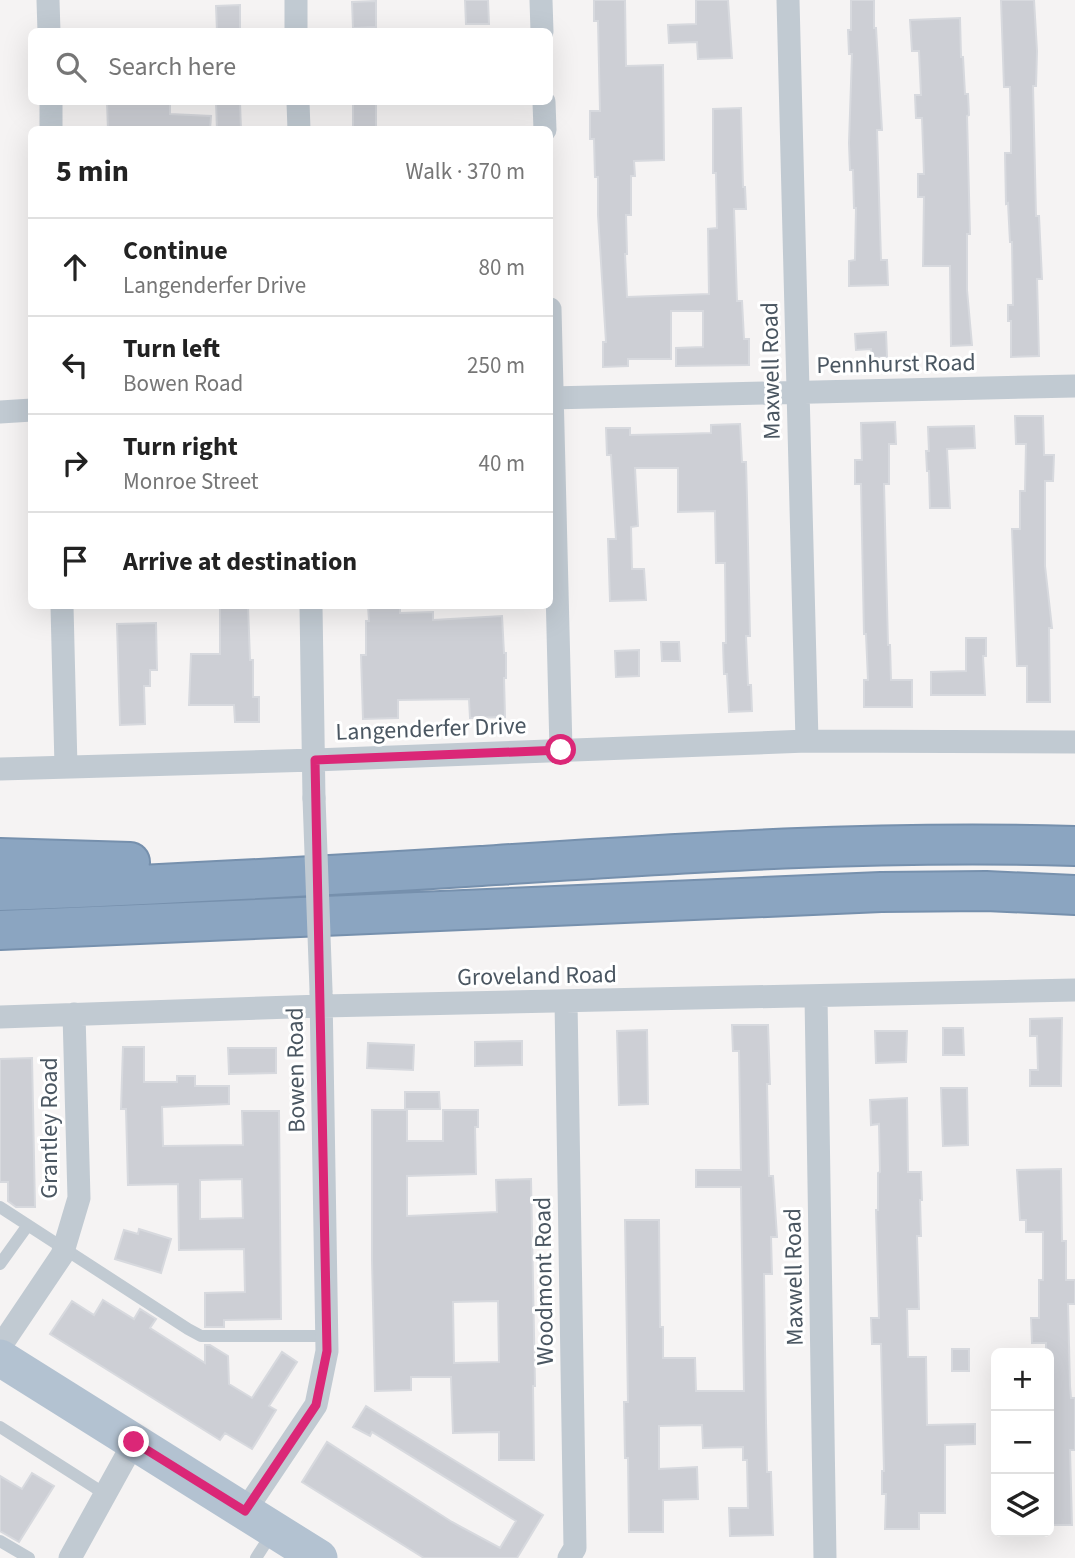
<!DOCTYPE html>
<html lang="en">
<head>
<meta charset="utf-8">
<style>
	:root { --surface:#fff; --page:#f6f6f6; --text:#222; --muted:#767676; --line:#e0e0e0 }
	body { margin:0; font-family:"Source Sans 3",sans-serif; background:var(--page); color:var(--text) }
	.controls { position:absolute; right:21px; bottom:21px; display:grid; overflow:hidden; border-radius:10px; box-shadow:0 7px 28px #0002 }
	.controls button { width:63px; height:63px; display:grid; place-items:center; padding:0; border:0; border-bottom:2px solid var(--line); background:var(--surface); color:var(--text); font:35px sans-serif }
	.stop { position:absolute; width:21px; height:21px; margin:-16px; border:5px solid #db2777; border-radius:50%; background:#fff }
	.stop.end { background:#db2777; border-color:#fff; box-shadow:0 2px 7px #0008 }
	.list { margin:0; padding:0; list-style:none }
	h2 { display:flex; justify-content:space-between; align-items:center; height:91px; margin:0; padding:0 28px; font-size:30px }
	h2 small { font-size:23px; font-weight:400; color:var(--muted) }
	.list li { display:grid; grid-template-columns:46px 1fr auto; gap:21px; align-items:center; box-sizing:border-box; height:98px; padding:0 28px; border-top:2px solid var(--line) }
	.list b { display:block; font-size:26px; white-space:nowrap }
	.list p { margin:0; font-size:23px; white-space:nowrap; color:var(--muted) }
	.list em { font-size:23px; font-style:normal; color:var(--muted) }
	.icon { flex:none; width:38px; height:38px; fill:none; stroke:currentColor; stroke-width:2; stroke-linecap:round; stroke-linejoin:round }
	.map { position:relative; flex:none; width:1075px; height:1558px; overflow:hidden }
	.search { position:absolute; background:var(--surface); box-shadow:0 7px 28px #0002; left:28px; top:28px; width:525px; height:77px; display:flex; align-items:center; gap:18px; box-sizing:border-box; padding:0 24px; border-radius:10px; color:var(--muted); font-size:26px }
	.panel { position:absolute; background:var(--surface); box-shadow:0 7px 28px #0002; left:28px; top:126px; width:525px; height:483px; border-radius:10px }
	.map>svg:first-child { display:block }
	.building { fill:#cdcfd5; stroke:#d7d9de; stroke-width:2; fill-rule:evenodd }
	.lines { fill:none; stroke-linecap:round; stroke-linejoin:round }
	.motorway-casing { stroke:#7690ad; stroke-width:42 }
	.service { stroke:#c1cad2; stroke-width:12 }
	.minor { stroke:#c1cad2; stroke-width:23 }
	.primary { stroke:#b3c2d1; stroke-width:37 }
	.motorway { stroke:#8ba5c1; stroke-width:38 }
	.minor-bridge { stroke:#c1cad2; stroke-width:23 }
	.route { stroke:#db2777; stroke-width:9 }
	.labels { text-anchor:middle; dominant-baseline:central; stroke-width:6; stroke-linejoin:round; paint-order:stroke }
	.street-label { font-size:24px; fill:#4a5661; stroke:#fff }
</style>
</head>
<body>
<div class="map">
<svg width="1075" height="1558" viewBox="0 0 1075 1558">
	<rect width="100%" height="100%" fill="#f5f3f3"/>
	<path class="building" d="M465 0H488L489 24H466Z
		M594 0H625L626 66 663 65 664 160 634 161 635 176H631V215H626L627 254H625L627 297 709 294 708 229 717 228 716 173H713V109L741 108 743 187H745L746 209H734L737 301H742L744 339H749V365L676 366V348L703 347V311H671V359H628V366L603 367V342H606L598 215V177H595L594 139H590V111H600L598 21H594Z
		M696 0H728L732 58 698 59 697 42 669 43 668 25 696 24Z
		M851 0H874V28H876L882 130H877L881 260H887L888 285 849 286V261L855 260 856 208H854L853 170H850L849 143 852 54H849L848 30H851Z
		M1001 0H1034L1037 51 1036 86H1033L1036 216H1039L1042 279H1037L1039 356 1011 357V321H1008V305H1013L1012 242H1010L1008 203 1006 204 1005 153H1011V137L1010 87H1004Z
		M376 1V27L353 28 352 2Z
		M240 5V31H217L216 6Z
		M960 18 961 57H963L965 94H968L969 115 967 116 970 234H967V290L972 345 951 346 950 266H923L924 197H918V174H924L922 118H916L915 95H921L919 51H912L910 20Z
		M107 102H170V114L211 116 210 130H108Z
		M216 102H240L241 130H217Z
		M353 102H376V130H353Z
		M886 332 887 357 872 358 871 349 856 350 855 334Z
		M1015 416H1043L1044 455H1054L1053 481H1045V566L1052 628H1049L1050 702H1027V666H1017L1012 529H1020V491H1025L1026 444H1016Z
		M895 422 896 444H889V484H884L888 645H890L891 680H912V707H864V680H868L866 634H864L861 484H855V460H862L861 423Z
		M740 424 742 462H746L747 498 750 636H746L748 685H751L752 711 729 712 727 674H724L723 643H726L725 563H716L715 511 678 512V468H635L638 526 631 527 632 569H644L646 600 610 601 608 539H616L611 455H607L606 428H630V435L678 434 711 433V425Z
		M974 426 975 448 947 449 950 508H930L929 471H927L926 451H929L928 427Z
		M220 606H248L250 660H253V697H259V722H235L234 705H189L191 654H220Z
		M368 606H400V613L433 612V620L502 616 504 653H506V678H504L505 717 470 718 469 699 398 700V718L363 719 361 655H366V621H369Z
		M156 623 157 670H150V686H144L145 724 120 725 117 624Z
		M966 638H986V656H983L985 695H931V672L966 671Z
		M661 642H679L680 661H662Z
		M639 650V676L616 677 615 651Z
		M1062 1018 1061 1086H1030V1070H1038L1037 1036H1030V1019Z
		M732 1025H768L770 1084H767L769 1176H773L777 1237H771L772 1274H764L766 1422 767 1472H771L773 1535 730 1536 729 1508H748L747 1460H743V1447L703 1448 702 1425 659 1426V1469L697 1467 698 1499 663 1500V1532H629L628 1458H625L624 1402H628L625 1220H659L660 1327H663V1358H695L696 1391H744L741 1187H696V1170H741L739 1051H733Z
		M943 1028H963L964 1055H943Z
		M647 1030 648 1104 619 1105 617 1031Z
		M875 1031H907L906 1062 876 1063Z
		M522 1041V1065L475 1066V1042Z
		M368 1043 414 1045 413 1070 367 1068Z
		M123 1047H144V1082H177V1076H195V1086H229V1104L162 1107 163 1146 243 1145 242 1111H279L281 1319 224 1320V1327H205V1293L245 1292 244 1249 179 1250 178 1184 128 1185 126 1109H121ZM242 1179 243 1218 200 1219V1180Z
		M228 1048H276V1073L229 1074Z
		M32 1058 35 1207H16L8 1201V1182H0V1059Z
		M941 1088H967L968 1145 943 1146Z
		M405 1092H439L440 1109H405Z
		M907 1098 908 1172H921L922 1200H920L921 1236H917L919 1309H907L908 1357H926L927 1425 975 1424V1444L945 1445V1513H919V1529H885L886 1494H882V1471H884L881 1344H872L871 1318H879L876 1210H878V1173L880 1172 879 1124 871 1125 870 1100Z
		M372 1110H407V1141H443V1110H478V1127H475L476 1174 407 1176V1216L497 1212 496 1180 531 1179 535 1386H533L534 1460H499V1432L453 1433 451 1377H411V1390L375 1391 372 1260ZM498 1301 499 1362 454 1363 453 1302Z
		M1061 1169 1062 1241H1066V1280H1075V1304H1068L1070 1386 1071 1398H1075V1450H1070L1072 1525H1049V1353H1046V1343H1032L1031 1318H1039V1280H1043V1232H1026V1220H1020L1017 1170Z
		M139 1229 171 1239 161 1273 115 1259 124 1230 138 1234Z
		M103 1300 134 1319 140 1309 156 1319 150 1328 205 1363V1345H210L228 1356 229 1384 252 1398 282 1352 297 1362 269 1406 276 1410 252 1449 225 1433 220 1440 50 1334 72 1301 94 1315Z
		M952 1349H969V1371H952Z
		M366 1406 543 1515 517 1558H424L302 1482 327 1442 452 1522 500 1548 516 1521 372 1432 370 1436 353 1427Z
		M32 1473 54 1486 19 1542 0 1531V1476L22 1489Z"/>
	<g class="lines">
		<defs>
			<path id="motorway" d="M0 858 130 862
				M0 891C160 885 321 876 481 866 681 853 874 840 1075 846
				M0 930 881 892 986 891 1075 895"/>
		</defs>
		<use href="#motorway" class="motorway-casing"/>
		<path class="service" d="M0 1207 188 1329 201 1336H327
			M0 1264 28 1225
			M0 1427 105 1494
			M0 1541 29 1558
			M256 1558 272 1533"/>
		<path class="minor" d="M48 0 49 32
			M296 0V32
			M541 0 542 32
			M788 0 807 741
			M51 102V130
			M298 102 299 130
			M544 102 545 130
			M550 309 561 750
			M550 398 1075 386
			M0 412 32 410
			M62 606 66 767
			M311 606 314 798
			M0 769 315 760 807 741 1075 742
			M816 996 825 1558
			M566 1001 575 1548 569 1558
			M0 1017 322 1006 1075 990
			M0 1347 62 1255 79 1198 74 1014
			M245 1511 316 1405 327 1351 321 993
			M70 1558 134 1442"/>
		<path class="primary" d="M0 1358 319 1558"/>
		<use href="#motorway" class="motorway"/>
		<path class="minor-bridge" d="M314 798 321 990"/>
	</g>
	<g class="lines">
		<path class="route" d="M134 1442 245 1511 316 1405 327 1351 315 760 561 750"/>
	</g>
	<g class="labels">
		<g class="street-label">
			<text transform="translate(896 364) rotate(-1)">Pennhurst Road</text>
			<text transform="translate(771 371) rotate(-91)">Maxwell Road</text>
			<text transform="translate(431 729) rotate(-2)">Langenderfer Drive</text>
			<text transform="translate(537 976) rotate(-1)">Groveland Road</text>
			<text transform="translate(296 1070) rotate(-91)">Bowen Road</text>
			<text transform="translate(49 1128) rotate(-90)">Grantley Road</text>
			<text transform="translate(794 1277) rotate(-91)">Maxwell Road</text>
			<text transform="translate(544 1281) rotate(-91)">Woodmont Road</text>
		</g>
	</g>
</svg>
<div class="controls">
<button>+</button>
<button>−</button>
<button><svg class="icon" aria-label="layers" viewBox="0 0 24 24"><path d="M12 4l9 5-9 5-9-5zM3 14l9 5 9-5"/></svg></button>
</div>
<div class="stop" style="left:561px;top:750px"></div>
<div class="stop end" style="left:134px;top:1442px"></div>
<div class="search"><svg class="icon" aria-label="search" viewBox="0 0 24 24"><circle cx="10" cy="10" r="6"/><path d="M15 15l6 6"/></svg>Search here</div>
<section class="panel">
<h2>5 min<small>Walk · 370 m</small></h2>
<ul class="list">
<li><svg class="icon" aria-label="ahead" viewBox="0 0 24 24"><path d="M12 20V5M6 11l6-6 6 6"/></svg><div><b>Continue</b><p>Langenderfer Drive</p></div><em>80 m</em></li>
<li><svg class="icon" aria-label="left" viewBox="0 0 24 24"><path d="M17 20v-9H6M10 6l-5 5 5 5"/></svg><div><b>Turn left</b><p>Bowen Road</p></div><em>250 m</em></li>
<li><svg class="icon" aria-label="right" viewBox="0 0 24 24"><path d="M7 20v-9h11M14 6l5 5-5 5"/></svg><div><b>Turn right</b><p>Monroe Street</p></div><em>40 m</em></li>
<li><svg class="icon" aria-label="arrive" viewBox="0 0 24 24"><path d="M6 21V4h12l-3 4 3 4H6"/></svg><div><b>Arrive at destination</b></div></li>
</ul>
</section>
</div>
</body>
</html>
